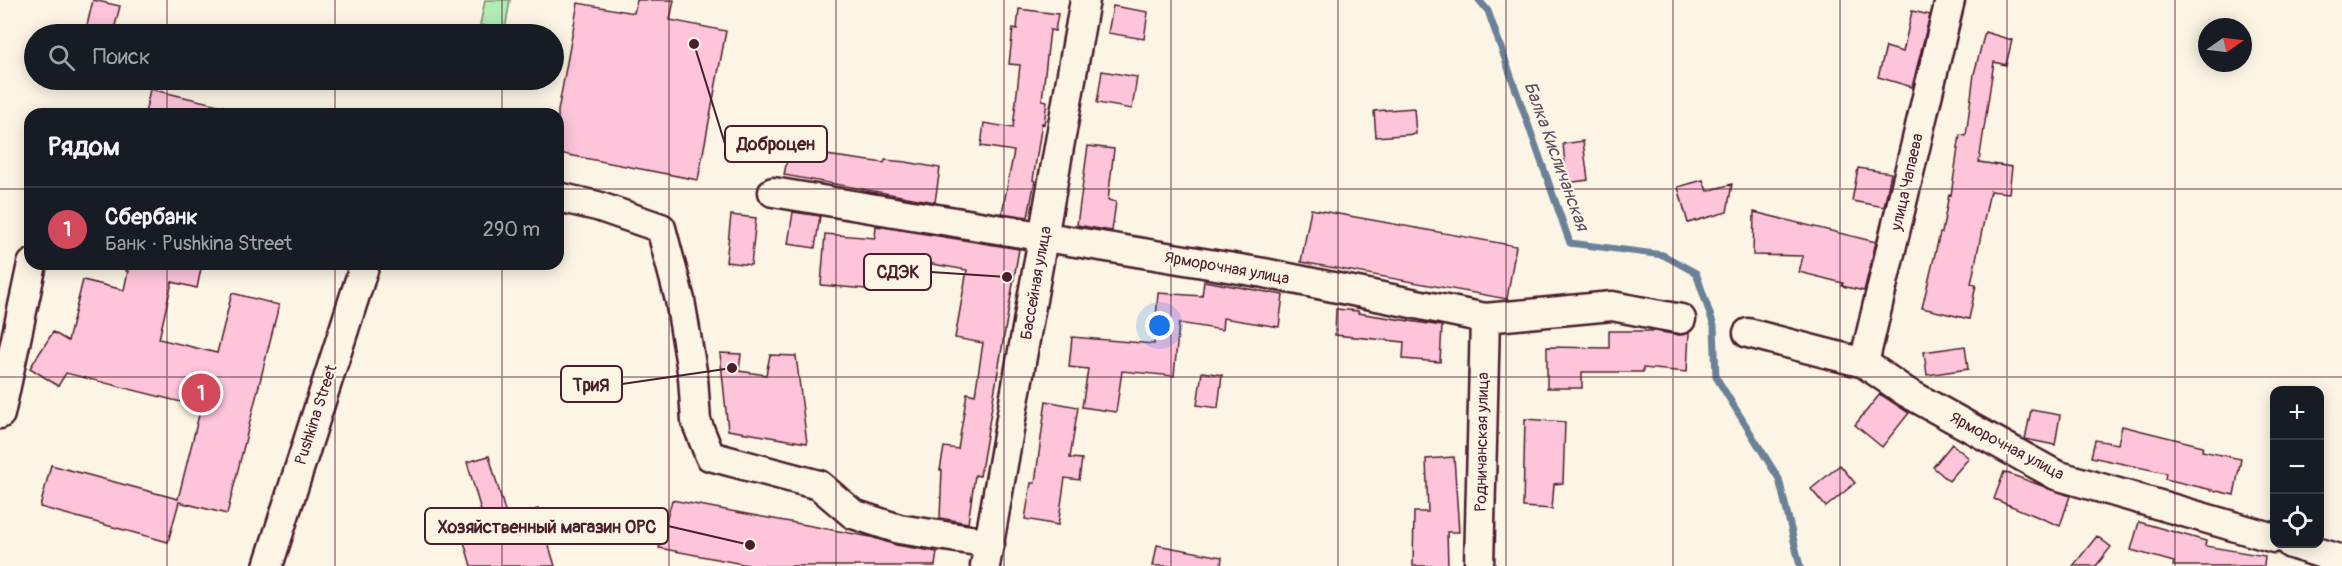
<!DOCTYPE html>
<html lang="ru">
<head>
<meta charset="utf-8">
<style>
	:root { --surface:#171b24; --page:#20242c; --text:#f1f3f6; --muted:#9ea1a6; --line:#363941; --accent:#d1495b }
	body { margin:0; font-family:Pangolin,sans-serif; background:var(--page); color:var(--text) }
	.controls { position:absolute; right:18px; bottom:18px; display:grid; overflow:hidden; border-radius:12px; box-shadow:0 3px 15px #0003 }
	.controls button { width:54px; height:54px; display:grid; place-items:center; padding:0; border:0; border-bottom:2px solid var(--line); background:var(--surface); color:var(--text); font:30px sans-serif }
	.compass { position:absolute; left:2198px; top:18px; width:54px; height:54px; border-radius:50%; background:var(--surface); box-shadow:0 3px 15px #0003; rotate:76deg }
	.you { position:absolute; left:1160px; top:326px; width:21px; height:21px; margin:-15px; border:4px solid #fff; border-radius:50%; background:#1a73e8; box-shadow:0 0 0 9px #1a73e833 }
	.badge { display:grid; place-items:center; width:39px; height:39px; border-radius:50%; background:var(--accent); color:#fff; font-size:20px; font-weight:700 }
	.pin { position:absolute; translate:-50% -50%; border:3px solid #fff; box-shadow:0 2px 6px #0006 }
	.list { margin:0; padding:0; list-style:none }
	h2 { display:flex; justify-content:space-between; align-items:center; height:78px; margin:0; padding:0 24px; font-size:26px }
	h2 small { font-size:20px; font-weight:400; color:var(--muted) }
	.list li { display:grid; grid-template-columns:39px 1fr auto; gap:18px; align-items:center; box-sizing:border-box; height:84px; padding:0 24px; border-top:2px solid var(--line) }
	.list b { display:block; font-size:22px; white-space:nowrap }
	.list p { margin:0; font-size:20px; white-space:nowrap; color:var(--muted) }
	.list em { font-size:20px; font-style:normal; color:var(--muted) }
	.icon { flex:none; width:33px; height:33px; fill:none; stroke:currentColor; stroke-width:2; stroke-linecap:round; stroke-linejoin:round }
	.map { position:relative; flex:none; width:2342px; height:566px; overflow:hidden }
	.search { position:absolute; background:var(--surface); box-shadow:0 3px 15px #0003; left:24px; top:24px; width:540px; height:66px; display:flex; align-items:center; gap:15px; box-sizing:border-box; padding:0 21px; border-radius:33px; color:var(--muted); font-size:22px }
	.panel { position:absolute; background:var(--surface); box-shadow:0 3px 15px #0003; left:24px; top:108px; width:540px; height:162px; border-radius:18px }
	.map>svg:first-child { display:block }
	.green { fill:#b1ecb2; stroke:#7e866e; stroke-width:1.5 }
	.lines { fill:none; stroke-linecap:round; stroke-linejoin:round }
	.stream { stroke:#6a8198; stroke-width:7 }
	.building { fill:#fdc4da; stroke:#4a1f2b; stroke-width:1.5 }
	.minor-casing { stroke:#4a1f2b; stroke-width:33 }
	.minor { stroke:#fcf5e5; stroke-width:28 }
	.grid { fill:none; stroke:#4a1f2b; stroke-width:1.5; stroke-opacity:0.55 }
	.labels { text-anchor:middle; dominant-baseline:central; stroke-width:4.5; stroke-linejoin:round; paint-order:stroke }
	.street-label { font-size:16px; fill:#4a1f2b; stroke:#fcf5e5 }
	.water-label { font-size:18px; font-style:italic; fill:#5a5061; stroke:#fcf5e5 }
	.leader { fill:none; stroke:#4a1f2b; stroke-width:2 }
	.callout-dot { fill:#4a1f2b; stroke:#fcf5e5; stroke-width:2 }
	.callout { fill:#fcf5e5; stroke:#4a1f2b; stroke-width:2 }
	.callout-label { font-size:18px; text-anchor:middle; font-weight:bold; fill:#4a1f2b }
</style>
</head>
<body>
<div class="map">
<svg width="2342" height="566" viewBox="0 0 2342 566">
	<rect width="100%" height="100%" fill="#fcf5e5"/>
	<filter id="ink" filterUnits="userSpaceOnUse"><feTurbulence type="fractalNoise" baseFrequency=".0167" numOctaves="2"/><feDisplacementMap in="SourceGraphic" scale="12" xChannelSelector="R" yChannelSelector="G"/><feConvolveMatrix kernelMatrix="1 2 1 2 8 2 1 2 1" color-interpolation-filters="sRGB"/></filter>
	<g filter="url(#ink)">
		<path class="green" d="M485 0H510L505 30 480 25Z"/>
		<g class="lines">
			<path class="stream" d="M1479 0 1488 11 1570 243 1663 255 1696 273 1714 326 1716 377 1779 479 1800 566"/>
		</g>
		<path class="building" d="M93 0 120 6 113 34H85Z
			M637 0H674L670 20 726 31 698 180 558 153V111L578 3 634 13Z
			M1113 6 1148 12 1144 39 1108 33Z
			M1019 9 1058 14 1055 31 1050 30 1042 100 1047 101 1044 124 1042 123 1033 180 1035 181 1028 217 1002 213 1014 151 981 146 984 123 1013 128 1020 65 1009 64 1013 28 1017 29Z
			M1912 11 1930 15 1912 87 1878 77 1886 47 1903 52Z
			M1985 32 2012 40 2006 65 1994 62 1979 162 2012 167 2009 193 1990 191 1971 284 1976 285 1969 319 1922 308 1940 233H1942L1949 194 1951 195 1960 135 1966 136 1974 74Z
			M1102 71 1137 77 1132 109 1097 103Z
			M150 89 227 107 226 114H145Z
			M1414 108 1416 134 1376 137 1374 111Z
			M1583 141 1588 180 1567 183 1563 144Z
			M790 144 820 149 819 154 884 163 885 160 906 162 940 168 935 202 784 175Z
			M1088 146 1114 149 1108 200 1116 202 1112 231 1077 225Z
			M1858 168 1891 173 1884 207 1852 201Z
			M1703 180 1707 191 1732 184 1727 212 1688 223 1678 187Z
			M1311 209 1516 246 1507 299 1301 262Z
			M793 212 820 216 815 248 788 244Z
			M1754 212 1876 242 1864 291 1842 286 1843 283 1799 272 1803 256 1753 255Z
			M731 215 756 218 751 265 726 262Z
			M876 226 1019 249 980 476 975 475 968 523 940 518 942 470H940L944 447 958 449 967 393 975 395 983 343 955 338 967 270 898 258V259L868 256 866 289 821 285 825 234 875 238Z
			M127 264H202L197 288 172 282 159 339 217 353 232 293 279 305 227 514 179 502 168 542 40 507 51 465 178 499 201 407 66 373 58 386 30 368 53 332 68 341 83 280 124 290 128 271H126Z
			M1204 281 1283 295 1279 327 1223 318 1222 330 1179 323 1174 376 1122 371 1116 412 1082 407 1088 369 1069 367 1072 337 1154 344 1158 293 1202 296Z
			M1336 309 1358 311V313L1442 326 1440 362 1403 359 1404 342 1335 335Z
			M1609 331H1655L1679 335 1689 333 1687 372 1643 368V372H1582V388H1547V347L1609 348Z
			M1965 346 1968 369 1927 375 1924 352Z
			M720 353 741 354 739 371 766 375 770 355 796 356 807 443 728 430Z
			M1202 372 1222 375 1218 408 1197 405Z
			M1880 394 1909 413 1882 447 1855 425Z
			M1046 401 1078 407 1070 458 1082 459 1079 480 1065 478 1058 525 1025 519 1031 483H1035Z
			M2031 410 2060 415 2055 445 2025 439Z
			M1525 419 1565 422 1563 483 1554 484 1552 509 1523 507Z
			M2122 426 2203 446 2202 451 2241 459 2234 495 2165 479 2166 473 2091 457 2095 440 2118 444Z
			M1952 444 1969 458 1949 481 1933 467Z
			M489 456 507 518 538 509 555 566H471L462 535 486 528 467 462Z
			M1454 457 1459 532H1447L1448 566H1413L1414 512H1428L1426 459Z
			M1840 465 1855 483 1826 507 1811 489Z
			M2004 472 2070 496 2060 526 1994 499Z
			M672 500 871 537 896 545 937 552 935 566H753L659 548Z
			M2139 522 2206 541 2205 546 2265 556 2264 566H2173L2174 562 2131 550Z
			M2097 536 2111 547 2096 566H2073Z
			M1157 545 1222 557 1221 566H1153Z"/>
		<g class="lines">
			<defs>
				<path id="minor" d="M773 192 1264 273 1485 318 1612 306 1681 319
					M558 197 597 206 661 228 680 300 693 377 696 421 710 456 819 485 853 514 899 529 990 543
					M1748 333 1864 363 1906 392 2056 475 2274 538
					M1864 363 1950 0
					M0 414 32 264
					M2291 544 2342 560
					M268 566 365 264
					M985 566 1085 0
					M1479 566 1485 318"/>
			</defs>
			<use href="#minor" class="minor-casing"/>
			<use href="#minor" class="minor"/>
		</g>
	</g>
	<path class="grid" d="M167 0V34M335 0V34M502 0V34M669 0V566M836 0V566M1004 0V566M1171 0V566M1338 0V566M1506 0V566M1673 0V566M1840 0V566M2007 0V566M2175 0V566M167 80V114M335 80V114M502 80V114M0 189H30M558 189H2342M167 264V566M335 264V566M502 264V566M0 377H2342"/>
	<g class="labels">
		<g class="street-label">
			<text transform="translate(1907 182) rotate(-77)">улица Чапаева</text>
			<text transform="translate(1227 268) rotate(10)">Ярморочная улица</text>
			<text transform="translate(1036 283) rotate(-80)">Бассейная улица</text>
			<text transform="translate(316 415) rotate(-72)">Pushkina Street</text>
			<text transform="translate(1482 442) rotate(-89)">Родничанская улица</text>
			<text transform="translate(2007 446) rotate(28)">Ярморочная улица</text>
		</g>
		<g class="water-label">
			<text transform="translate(1556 156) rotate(70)">Балка Кисличанская</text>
		</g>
	</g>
	<path class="leader" d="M694 44L725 144M1007 277L931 272M732 368L622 384M750 545L668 526"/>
	<g class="callout-dot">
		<circle cx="694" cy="44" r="6"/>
		<circle cx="1007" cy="277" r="6"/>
		<circle cx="732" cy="368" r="6"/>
		<circle cx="750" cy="545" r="6"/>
	</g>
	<g class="callout">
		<rect x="725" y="126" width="102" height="36" rx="6"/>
		<rect x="864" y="254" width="67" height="36" rx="6"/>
		<rect x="561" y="366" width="61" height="36" rx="6"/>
		<rect x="425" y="508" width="243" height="36" rx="6"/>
	</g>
	<g class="callout-label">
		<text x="776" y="150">Доброцен</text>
		<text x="898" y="278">СДЭК</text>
		<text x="591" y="391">ТриЯ</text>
		<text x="547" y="533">Хозяйственный магазин ОРС</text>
	</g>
</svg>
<div class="controls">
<button>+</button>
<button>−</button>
<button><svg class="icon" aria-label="locate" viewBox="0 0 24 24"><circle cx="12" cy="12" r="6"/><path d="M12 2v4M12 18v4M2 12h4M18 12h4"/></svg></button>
</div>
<svg class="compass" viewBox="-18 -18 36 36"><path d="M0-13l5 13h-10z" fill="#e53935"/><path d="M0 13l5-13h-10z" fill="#9ea1a6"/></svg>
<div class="you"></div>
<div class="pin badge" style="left:201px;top:393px">1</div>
<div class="search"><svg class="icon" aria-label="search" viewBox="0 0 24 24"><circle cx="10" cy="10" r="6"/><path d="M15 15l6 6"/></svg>Поиск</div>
<section class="panel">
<h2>Рядом<small></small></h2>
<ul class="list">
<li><span class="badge">1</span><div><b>Сбербанк</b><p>Банк · Pushkina Street</p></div><em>290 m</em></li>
</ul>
</section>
</div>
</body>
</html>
